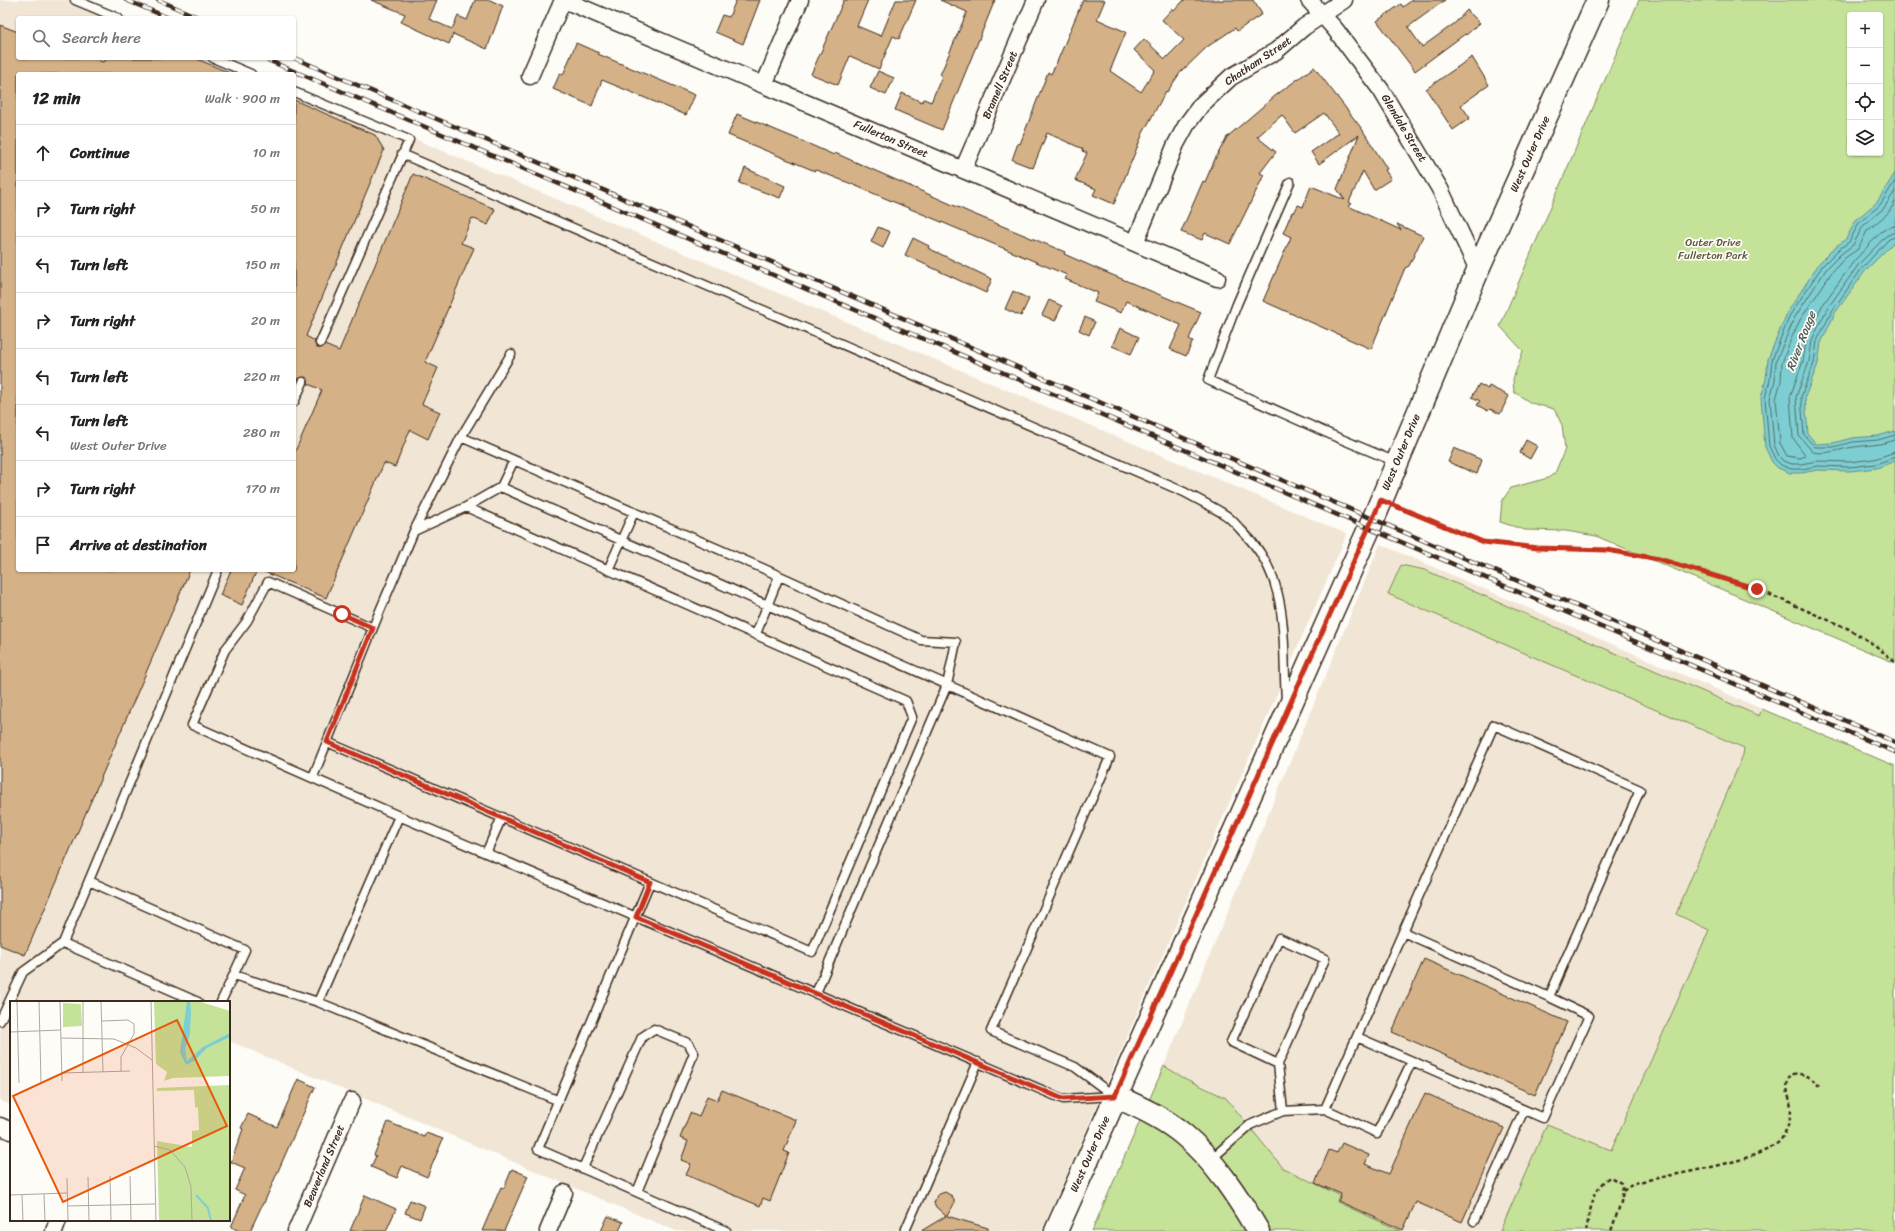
<!DOCTYPE html>
<html lang="en">
<head>
<meta charset="utf-8">
<style>
	:root { --surface:#fff; --page:#f2f2f2; --text:#222; --muted:#767676; --line:#e0e0e0 }
	body { margin:0; font-family:Sriracha,sans-serif; background:var(--page); color:var(--text) }
	.controls { position:absolute; right:12px; top:12px; display:grid; overflow:hidden; border-radius:4px; box-shadow:0 1px 3px #0004 }
	.controls button { width:36px; height:36px; display:grid; place-items:center; padding:0; border:0; border-bottom:1px solid var(--line); background:var(--surface); color:var(--text); font:20px sans-serif }
	.stop { position:absolute; width:12px; height:12px; margin:-9px; border:3px solid #c8321e; border-radius:50%; background:#fff }
	.stop.end { background:#c8321e; border-color:#fff; box-shadow:0 1px 4px #0008 }
	.list { margin:0; padding:0; list-style:none }
	h2 { display:flex; justify-content:space-between; align-items:center; height:52px; margin:0; padding:0 16px; font-size:17px }
	h2 small { font-size:13px; font-weight:400; color:var(--muted) }
	.list li { display:grid; grid-template-columns:26px 1fr auto; gap:12px; align-items:center; box-sizing:border-box; height:56px; padding:0 16px; border-top:1px solid var(--line) }
	.list b { display:block; font-size:15px; white-space:nowrap }
	.list p { margin:0; font-size:13px; white-space:nowrap; color:var(--muted) }
	.list em { font-size:13px; font-style:normal; color:var(--muted) }
	.icon { flex:none; width:22px; height:22px; fill:none; stroke:currentColor; stroke-width:2; stroke-linecap:round; stroke-linejoin:round }
	.map { position:relative; flex:none; width:1895px; height:1231px; overflow:hidden }
	.search { position:absolute; background:var(--surface); box-shadow:0 1px 3px #0004; left:16px; top:16px; width:280px; height:44px; display:flex; align-items:center; gap:10px; box-sizing:border-box; padding:0 14px; border-radius:4px; color:var(--muted); font-size:15px }
	.panel { position:absolute; background:var(--surface); box-shadow:0 1px 3px #0004; left:16px; top:72px; width:280px; height:500px; border-radius:4px }
	.map>svg:first-child { display:block }
	.built { fill:#f1e6d5 }
	.green { fill:#c5e299; stroke:#80865c; fill-rule:evenodd }
	.water { fill:#7dced3; stroke:#638c8b }
	.lines { fill:none; stroke-linecap:round; stroke-linejoin:round }
	.shore { stroke:#556c66; stroke-width:1 }
	.building { fill:#d4b186; stroke:#3b2a1e }
	.service-casing { stroke:#3b2a1e; stroke-width:11 }
	.minor-casing { stroke:#3b2a1e; stroke-width:19 }
	.secondary-casing { stroke:#3b2a1e; stroke-width:25 }
	.path { stroke:#3b2a1e; stroke-width:2.5; stroke-dasharray:4 3; stroke-linecap:butt }
	.service { stroke:#fdfcf7; stroke-width:8 }
	.minor { stroke:#fdfcf7; stroke-width:16 }
	.secondary { stroke:#fdfcf7; stroke-width:22 }
	.rail-casing { stroke:#3b2a1e; stroke-width:4.5 }
	.rail { stroke:#fdfcf7; stroke-width:3; stroke-dasharray:9; stroke-linecap:butt }
	.route { stroke:#c8321e; stroke-width:5 }
	.labels { text-anchor:middle; dominant-baseline:central; stroke-width:3.5; stroke-linejoin:round; paint-order:stroke }
	.street-label { font-size:11px; fill:#3b2a1e; stroke:#fdfcf7 }
	.park-label { font-size:11px; fill:#5e583d; stroke:#fdfcf7 }
	.water-label { font-size:12px; font-style:italic; fill:#4f5b54; stroke:#fdfcf7 }
	.inset-river { fill:none; stroke:#7dced3; stroke-width:2 }
	.inset-road { fill:none; stroke:#afa8a0; stroke-width:1 }
	.view { fill:#e8590c; fill-opacity:0.15; stroke:#e8590c; stroke-width:2 }
	.inset-edge { fill:none; stroke:#3b2a1e; stroke-width:2 }
</style>
</head>
<body>
<div class="map">
<svg width="1895" height="1231" viewBox="0 0 1895 1231">
	<rect width="100%" height="100%" fill="#fdfcf7"/>
	<filter id="ink" filterUnits="userSpaceOnUse"><feTurbulence type="fractalNoise" baseFrequency=".025" numOctaves="2"/><feDisplacementMap in="SourceGraphic" scale="8" xChannelSelector="R" yChannelSelector="G"/><feConvolveMatrix kernelMatrix="1 2 1 2 8 2 1 2 1" color-interpolation-filters="sRGB"/></filter>
	<g filter="url(#ink)">
		<path class="built" d="M0 0H86L129 18H18V58H223L261 74H18V570H294V88L1347 534 1042 1231H676L229 1041V1002H11V1105L0 1101Z
			M1380 544 1762 709 1676 914 1709 930 1611 1151 1547 1124 1500 1231H1401L1336 1202 1338 1195 1283 1168 1226 1098 1184 1078 1164 1066Z"/>
		<path class="green" d="M1639 0H1895V663L1596 536 1566 531 1525 530 1500 522 1502 501 1511 488 1548 478 1555 473 1565 449 1562 425 1554 409 1531 403 1514 392 1513 379 1523 351 1500 326ZM1850 15H1880V153H1850Z
			M1401 565 1425 570 1759 716 1762 709 1895 766V1231H1500L1547 1124 1611 1150 1709 930 1676 914 1743 755 1744 748 1388 594Z
			M1164 1066 1184 1078 1226 1098 1283 1168 1339 1195 1337 1202 1401 1231H1092Z"/>
		<path class="water" d="M1895 173V241L1866 270 1835 313 1821 343 1818 364 1805 397 1808 434 1816 444 1833 443 1852 438 1878 436 1895 431V461L1877 468 1850 471 1817 470 1802 473H1790L1778 468 1772 462 1765 447 1761 398 1766 379 1768 359 1787 313 1820 262 1835 247 1846 239 1856 220 1877 202Z"/>
		<g class="lines">
			<path class="shore" d="M1895 181 1880 205 1859 223 1849 242 1838 250 1823 265 1790 315 1772 360 1770 380 1765 398 1769 446 1775 459 1781 465 1791 469H1802L1817 466 1849 467 1876 464 1895 457
				M1895 191 1884 208 1863 226 1853 245 1841 254 1827 268 1795 317 1776 361 1775 380 1770 399 1774 445 1779 456 1783 461 1792 464H1801L1817 461 1849 462 1874 459 1895 452
				M1895 202 1888 213 1867 231 1858 249 1845 258 1832 272 1800 320 1791 339 1782 363 1781 381 1776 399 1780 443 1787 456 1800 458 1806 456 1793 438 1790 397 1803 361 1807 337 1822 306 1854 261 1882 231 1889 227 1895 226
				M1895 232 1886 236 1859 264 1827 309 1812 340 1809 362 1796 397 1799 436 1813 452C1827 455 1840 449 1854 447 1869 445 1881 445 1895 440
				M1895 237 1889 239 1863 267 1832 311 1817 341 1814 363 1801 397 1804 435 1815 447H1833L1853 442 1878 440 1895 435"/>
		</g>
		<path class="building" d="M371 0H437L429 19 452 29 458 16 467 20 475 0H490L503 6 487 49 453 34 449 44 401 22 405 14Z
			M736 0H760L743 44 715 32 722 15 729 17Z
			M844 0H868L857 26 881 36 896 0H916L899 39 893 36 879 69 850 56 838 85 811 74Z
			M940 0H995L942 130 895 110 902 93 922 102 924 99 931 102 942 76 940 75 967 12Z
			M1083 0H1105L1097 19 1126 32 1110 71 1141 92 1155 70 1134 50 1144 39 1165 59 1184 40 1162 20 1172 9 1174 11 1184 0H1253L1262 14 1237 31 1235 28 1207 47 1180 73 1167 92 1166 91 1143 133 1114 204 1093 195 1096 189 1075 180 1087 153 1082 151 1083 149 1047 133 1033 168 1012 160 1018 143 1020 144 1048 72 1051 74 1057 62Z
			M1412 0H1445L1408 27 1422 47 1455 23 1467 10 1480 23 1466 35 1465 34 1415 71 1377 21 1401 4 1403 7Z
			M0 25 18 32V58H94L102 62 111 58H195L232 74H18V570H190L25 955 0 945Z
			M576 43 599 53 598 54 695 95 686 115 602 80 592 106 553 89 560 73 563 75Z
			M1472 57 1489 85 1461 105 1470 118 1453 130 1426 89Z
			M1314 67 1362 129 1387 169 1385 170 1391 179 1374 190 1363 171 1349 202 1352 204 1348 206 1401 230 1397 224 1423 236 1409 266 1405 268 1371 349 1263 301 1291 237 1283 233 1292 212 1294 213 1298 205 1303 207 1311 186 1345 200 1337 189 1359 135 1319 164 1311 152 1339 133 1324 113 1295 133 1282 115 1257 137 1276 152 1260 173 1264 175 1230 244 1205 233 1202 240 1181 232 1203 181 1205 182 1215 159 1227 137 1275 96Z
			M878 71 894 78 886 95 870 88Z
			M294 100 375 135 384 150 306 336 315 341V344L317 348H321L325 345 339 351 413 174 495 209 488 225 472 218 461 243 474 248 425 362 438 368 422 404 440 412 428 439 410 430 395 467 384 463 326 598 260 570H294V454L322 390 308 384V379L305 377 298 379 294 378Z
			M737 114 802 141 834 155 835 153 971 213 1065 252 1064 254 1098 269 1201 312 1189 339 1193 341 1186 356 1170 349 1181 325 1126 301 1121 313 1094 302 1098 293 1065 279 1067 275 849 183 816 170 815 171 728 135Z
			M745 168 785 186 780 198 739 183Z
			M878 227 890 232 883 248 871 242Z
			M913 238 929 246 928 248 992 279 986 293 905 255Z
			M1013 291 1029 299 1021 316 1005 309Z
			M1049 300 1062 306 1055 321 1042 315Z
			M1085 317 1095 322 1089 335 1079 330Z
			M1120 328 1139 337 1131 354 1112 346Z
			M1479 384 1488 389 1489 386 1509 396 1500 414 1490 409 1488 411 1477 405 1480 401 1472 397Z
			M1526 440 1537 446 1530 459 1520 453Z
			M1454 448 1482 460 1477 474 1448 462Z
			M231 570H257L242 605 220 595Z
			M1424 959 1567 1022 1535 1095 1392 1032Z
			M298 1079 315 1087 264 1203H263L250 1231H241L231 1227 245 1195 235 1190 245 1168 231 1162 243 1129 241 1128 248 1114 277 1127Z
			M722 1090 796 1120 784 1151 789 1153 770 1201 763 1198 760 1206 686 1175 691 1164 681 1160 688 1141 680 1138 690 1113 699 1117 707 1096 717 1100Z
			M1425 1093 1504 1128 1462 1222 1416 1202 1403 1230 1338 1201 1341 1194 1315 1183 1329 1150 1337 1153 1342 1143 1369 1155 1365 1164 1389 1174Z
			M388 1122 424 1137 426 1133 443 1139 427 1177 402 1166 397 1178 371 1167 376 1156 374 1155Z
			M512 1169 528 1176 504 1231H482L501 1187 504 1188Z
			M945 1192 952 1196 954 1200V1204L947 1216 988 1228V1231H921L946 1216 936 1207 934 1203 937 1195Z
			M365 1195 396 1209 386 1231H350Z
			M410 1200 425 1206 420 1219 405 1213Z
			M608 1216 623 1222 619 1231H601Z"/>
		<g class="lines">
			<defs>
				<path id="service" d="M75 0 118 18
					M213 58 251 74
					M294 92 409 140 320 343
					M402 154 1184 492C1197 499 1211 506 1224 514 1231 518 1236 525 1242 531 1291 578 1282 638 1286 700
					M1290 182 1237 304 1208 380 1334 436 1396 462
					M294 402 303 382
					M461 437 762 568 921 640 956 642 947 685 816 993
					M501 487 514 460
					M414 531 461 437 511 354
					M608 570 634 512
					M373 628 268 582 247 621 225 650 192 725 399 816 1063 1099 1113 1096
					M756 634 779 576
					M327 742 812 952 912 717 906 701 466 507
					M313 777 379 613 414 531 466 507 501 487 1110 757 991 1031 1075 1067 1114 1096
					M399 816 318 1002 557 1100
					M486 853 502 817
					M89 881 245 950 221 1002
					M650 882 538 1149 726 1231
					M63 943 198 1002
					M234 975 318 1002
					M0 1021 23 972 63 943 218 570
					M1357 1037 1543 1118 1589 1016 1549 997
					M1278 1064 1231 1042 1279 938 1325 959 1278 1064 1283 1111
					M1325 1109 1377 1133 1412 1061
					M1209 1161 1250 1125 1283 1111 1325 1109 1494 725 1640 790 1549 997 1403 932
					M583 1168 642 1037 654 1029 688 1043 694 1053 637 1192
					M1474 1221 1524 1110
					M905 1231 978 1062"/>
				<path id="minor" d="M564 0 1217 278
					M1309 0 1335 29 1381 90 1440 189 1478 270
					M530 76 563 0
					M764 85 800 0
					M963 170 1036 0
					M1135 243 1176 144 1187 124 1201 105 1231 77 1276 51 1304 27 1344 0
					M0 1126 11 1131
					M54 1231 58 1220
					M296 1231 352 1101
					M548 1231 564 1193"/>
				<path id="secondary" d="M1115 1096C1139 1107 1164 1118 1184 1135 1215 1161 1238 1197 1258 1231
					M1056 1231 1373 520 1478 270 1598 0"/>
			</defs>
			<use href="#service" class="service-casing"/>
			<use href="#minor" class="minor-casing"/>
			<use href="#secondary" class="secondary-casing"/>
			<path class="path" d="M1397 507 1483 542 1538 548 1607 550 1659 559 1696 570 1757 589 1849 629 1876 646 1895 662
				M1623 1191C1628 1188 1633 1183 1639 1182 1666 1175 1769 1161 1782 1138 1787 1130 1791 1118 1791 1109 1790 1095 1783 1088 1791 1074 1804 1073 1810 1076 1819 1086
				M1586 1231C1590 1213 1592 1187 1610 1177L1621 1183 1623 1191 1621 1202 1611 1231"/>
			<use href="#service" class="service"/>
			<use href="#minor" class="minor"/>
			<use href="#secondary" class="secondary"/>
			<defs>
				<path id="rail" d="M126 0 169 18
					M158 0 200 18
					M263 58 1895 752
					M294 58 1895 742"/>
			</defs>
			<use href="#rail" class="rail-casing"/>
			<use href="#rail" class="rail"/>
		</g>
	</g>
	<g class="lines" filter="url(#ink)">
		<path class="route" d="M342 614 373 628 327 742 650 882 636 917 1063 1099 1115 1096 1381 500 1483 542 1538 548 1607 550 1659 559 1757 589"/>
	</g>
	<g class="labels">
		<g class="street-label">
			<text transform="translate(1258 61) rotate(-34)">Chatham Street</text>
			<text transform="translate(1000 85) rotate(-67)">Bramell Street</text>
			<text transform="translate(1404 128) rotate(59)">Glendale Street</text>
			<text transform="translate(891 139) rotate(23)">Fullerton Street</text>
			<text transform="translate(1530 154) rotate(-66)">West Outer Drive</text>
			<text transform="translate(1401 452) rotate(-67)">West Outer Drive</text>
			<text transform="translate(1090 1154) rotate(-66)">West Outer Drive</text>
			<text transform="translate(324 1166) rotate(-67)">Beaverland Street</text>
		</g>
		<g class="park-label">
			<text x="1713" y="242">Outer Drive<tspan x="1713" dy="13">Fullerton Park</tspan></text>
		</g>
		<g class="water-label">
			<text transform="translate(1801 341) rotate(-69)">River Rouge</text>
		</g>
	</g>
	<g transform="translate(10 1001)">
		<rect width="220" height="220" fill="#fdfcf7"/>
		<path d="M144 0H188L220 10V75L163 77 154 80 157 71 146 63ZM53 2 71 3 72 25 53 26ZM220 84V220H149L147 140 182 146V130L189 129 188 107 185 106 184 89 147 90V87Z" fill="#c5e299"/>
		<path d="M177 0H180L181 10 180 33 175 48 177 60 193 46 212 36 220 32V36L197 47 184 60 176 64 170 51Z" fill="#7dced3"/>
		<path class="inset-river" d="M186 194 198 207 201 220"/>
		<path class="inset-road" d="M7 0 9 82M29 0 31 81M50 0 52 80M91 0 93 71M141 0 146 220M92 20 118 19 124 23V33L111 56V70M0 31 51 29M51 37 104 38 126 47 142 59M52 72 120 70M73 72V0M144 145 160 149 175 166 181 186 182 220M100 175 101 220M120 175 121 220M78 176 79 220M57 177 58 220M34 193 35 220M0 194 57 192M12 194 13 220M58 205 145 203"/>
		<path class="view" d="M167 19 217 125 53 201 3 95Z"/>
		<rect width="220" height="220" class="inset-edge"/>
	</g>
</svg>
<div class="controls">
<button>+</button>
<button>−</button>
<button><svg class="icon" aria-label="locate" viewBox="0 0 24 24"><circle cx="12" cy="12" r="6"/><path d="M12 2v4M12 18v4M2 12h4M18 12h4"/></svg></button>
<button><svg class="icon" aria-label="layers" viewBox="0 0 24 24"><path d="M12 4l9 5-9 5-9-5zM3 14l9 5 9-5"/></svg></button>
</div>
<div class="stop" style="left:342px;top:614px"></div>
<div class="stop end" style="left:1757px;top:589px"></div>
<div class="search"><svg class="icon" aria-label="search" viewBox="0 0 24 24"><circle cx="10" cy="10" r="6"/><path d="M15 15l6 6"/></svg>Search here</div>
<section class="panel">
<h2>12 min<small>Walk · 900 m</small></h2>
<ul class="list">
<li><svg class="icon" aria-label="ahead" viewBox="0 0 24 24"><path d="M12 20V5M6 11l6-6 6 6"/></svg><div><b>Continue</b></div><em>10 m</em></li>
<li><svg class="icon" aria-label="right" viewBox="0 0 24 24"><path d="M7 20v-9h11M14 6l5 5-5 5"/></svg><div><b>Turn right</b></div><em>50 m</em></li>
<li><svg class="icon" aria-label="left" viewBox="0 0 24 24"><path d="M17 20v-9H6M10 6l-5 5 5 5"/></svg><div><b>Turn left</b></div><em>150 m</em></li>
<li><svg class="icon" aria-label="right" viewBox="0 0 24 24"><path d="M7 20v-9h11M14 6l5 5-5 5"/></svg><div><b>Turn right</b></div><em>20 m</em></li>
<li><svg class="icon" aria-label="left" viewBox="0 0 24 24"><path d="M17 20v-9H6M10 6l-5 5 5 5"/></svg><div><b>Turn left</b></div><em>220 m</em></li>
<li><svg class="icon" aria-label="left" viewBox="0 0 24 24"><path d="M17 20v-9H6M10 6l-5 5 5 5"/></svg><div><b>Turn left</b><p>West Outer Drive</p></div><em>280 m</em></li>
<li><svg class="icon" aria-label="right" viewBox="0 0 24 24"><path d="M7 20v-9h11M14 6l5 5-5 5"/></svg><div><b>Turn right</b></div><em>170 m</em></li>
<li><svg class="icon" aria-label="arrive" viewBox="0 0 24 24"><path d="M6 21V4h12l-3 4 3 4H6"/></svg><div><b>Arrive at destination</b></div></li>
</ul>
</section>
</div>
</body>
</html>
